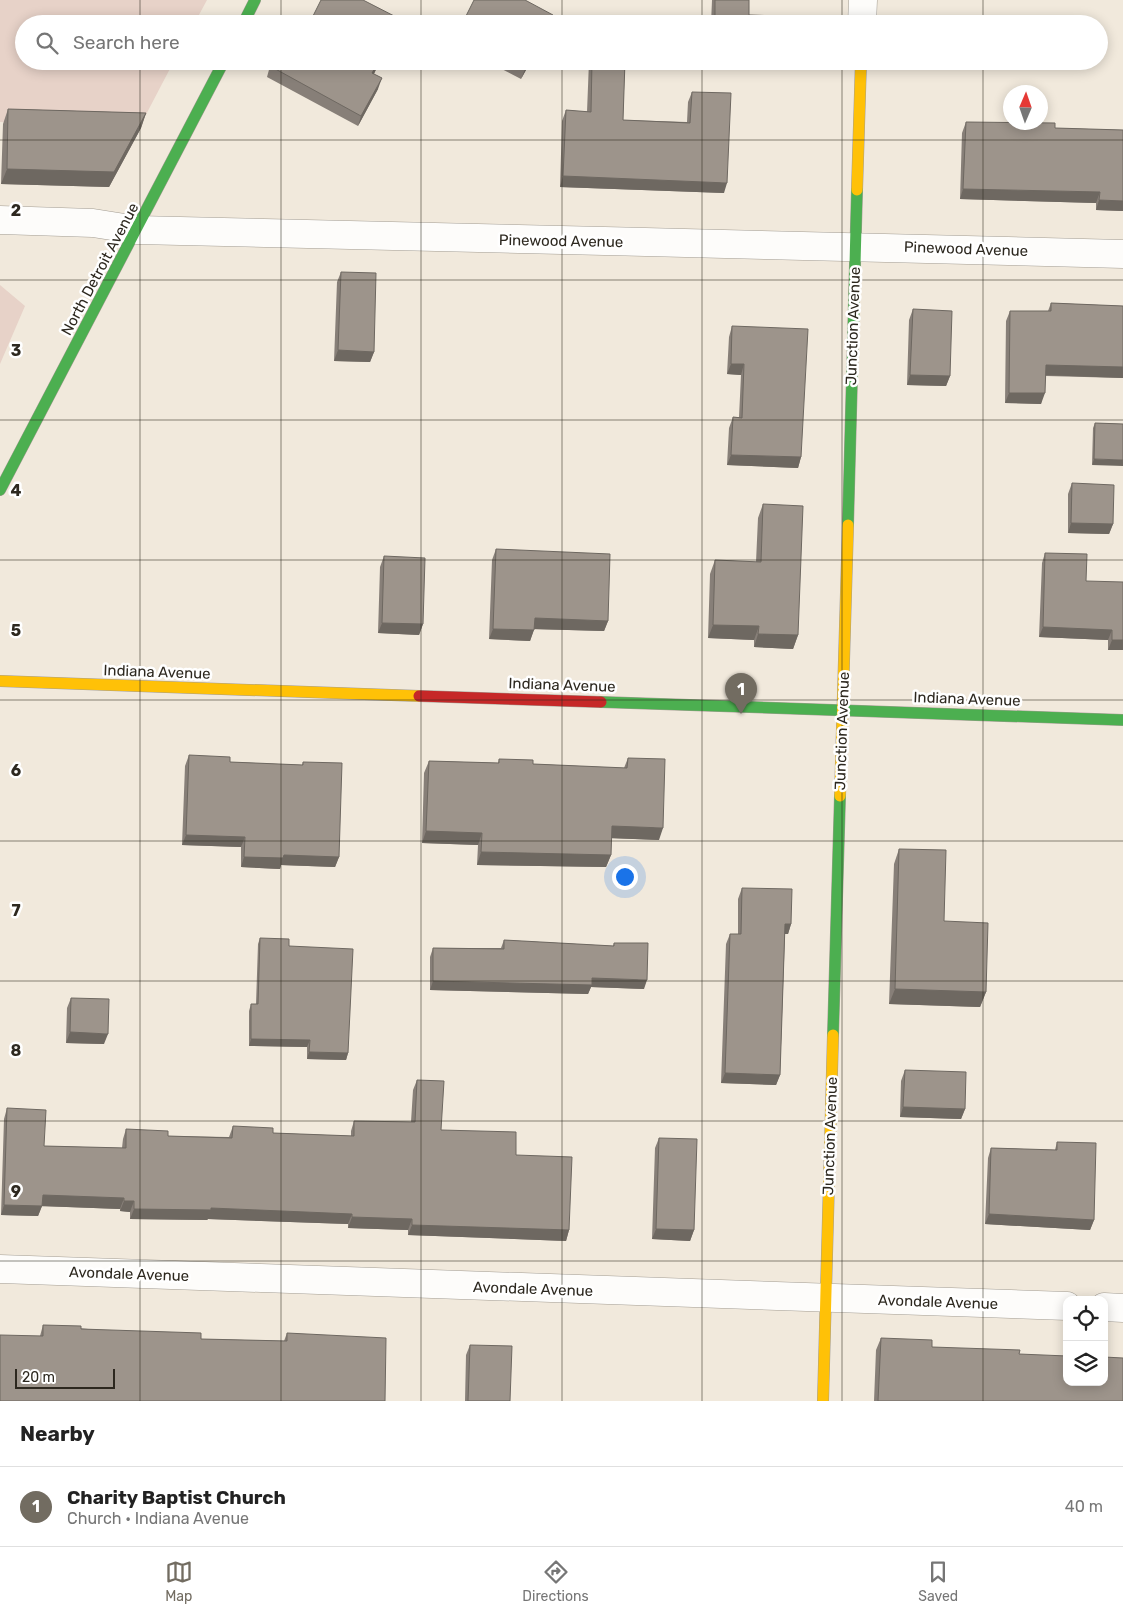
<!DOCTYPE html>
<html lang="en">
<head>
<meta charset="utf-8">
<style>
	:root { --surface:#fff; --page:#f2f2f2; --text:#222; --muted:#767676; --line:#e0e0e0; --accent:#726c61 }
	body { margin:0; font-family:Rubik,sans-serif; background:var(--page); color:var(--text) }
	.controls { position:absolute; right:15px; bottom:15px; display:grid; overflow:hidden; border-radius:10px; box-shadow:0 2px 12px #0003 }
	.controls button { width:45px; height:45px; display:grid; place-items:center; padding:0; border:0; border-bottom:1px solid var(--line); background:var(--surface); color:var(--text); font:25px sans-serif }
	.compass { position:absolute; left:1003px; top:85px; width:45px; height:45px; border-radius:50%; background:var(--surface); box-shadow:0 2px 12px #0003; rotate:2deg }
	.scale { position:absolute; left:15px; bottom:12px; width:100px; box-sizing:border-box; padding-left:5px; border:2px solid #2d281f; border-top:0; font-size:14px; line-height:18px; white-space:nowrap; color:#2d281f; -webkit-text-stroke:4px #fff; paint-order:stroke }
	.you { position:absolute; left:624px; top:876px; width:18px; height:18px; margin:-12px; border:4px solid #fff; border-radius:50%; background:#1a73e8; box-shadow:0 0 0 8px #1a73e833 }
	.badge { display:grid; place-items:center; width:32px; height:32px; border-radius:50%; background:var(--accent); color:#fff; font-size:16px; font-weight:700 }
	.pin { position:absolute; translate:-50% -41px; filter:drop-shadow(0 1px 2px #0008) }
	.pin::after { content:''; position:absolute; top:26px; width:18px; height:15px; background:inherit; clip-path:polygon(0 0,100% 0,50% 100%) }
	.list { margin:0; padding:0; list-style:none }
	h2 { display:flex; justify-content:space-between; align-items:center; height:65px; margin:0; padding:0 20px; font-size:21px }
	h2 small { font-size:16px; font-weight:400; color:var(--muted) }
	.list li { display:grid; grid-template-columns:32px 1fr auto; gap:15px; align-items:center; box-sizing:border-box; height:80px; padding:0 20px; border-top:1px solid var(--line) }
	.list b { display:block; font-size:19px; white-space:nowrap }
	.list p { margin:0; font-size:16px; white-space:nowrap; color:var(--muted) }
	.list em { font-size:16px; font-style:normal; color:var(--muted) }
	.icon { flex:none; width:28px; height:28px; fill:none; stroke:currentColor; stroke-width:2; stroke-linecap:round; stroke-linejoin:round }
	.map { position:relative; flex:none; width:1123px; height:1401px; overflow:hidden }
	.search { position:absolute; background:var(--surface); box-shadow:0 2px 12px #0003; left:15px; right:15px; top:15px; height:55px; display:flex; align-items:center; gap:12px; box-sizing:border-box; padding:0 18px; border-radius:28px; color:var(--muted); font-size:19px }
	.sheet { height:145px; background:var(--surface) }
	nav { display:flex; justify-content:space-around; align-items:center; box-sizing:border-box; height:70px; border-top:1px solid var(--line); background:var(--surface); font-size:14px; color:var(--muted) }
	nav a { display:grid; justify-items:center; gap:2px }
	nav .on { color:var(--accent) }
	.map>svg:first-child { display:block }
	.green { fill:#e7d2c8 }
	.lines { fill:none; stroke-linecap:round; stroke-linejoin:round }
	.street-casing { stroke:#a39d93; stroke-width:29 }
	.fast-casing { stroke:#a39d93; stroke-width:12 }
	.slow-casing { stroke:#a39d93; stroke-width:12 }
	.jam-casing { stroke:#a39d93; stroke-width:12 }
	.street { stroke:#fdfcfa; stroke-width:28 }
	.fast { stroke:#4caf50; stroke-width:11 }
	.slow { stroke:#ffc107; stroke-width:11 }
	.jam { stroke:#c62828; stroke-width:11 }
	.wall { fill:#877f78 }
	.shaded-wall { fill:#6e6861 }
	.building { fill:#9d948b; stroke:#6e6861 }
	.grid { fill:none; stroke:#2d281f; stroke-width:1; stroke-opacity:0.55 }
	.labels { text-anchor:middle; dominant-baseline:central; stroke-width:5; stroke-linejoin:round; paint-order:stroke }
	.street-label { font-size:15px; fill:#2d281f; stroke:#fff }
	.grid-label { font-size:16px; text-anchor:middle; font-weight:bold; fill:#2d281f; stroke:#fff; stroke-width:5; stroke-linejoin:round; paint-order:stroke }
</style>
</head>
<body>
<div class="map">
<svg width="1123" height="1401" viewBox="0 0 1123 1401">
	<rect width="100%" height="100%" fill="#f1e9dc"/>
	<path class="green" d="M0 0H207L194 24H24V61H174L140 126 0 122Z
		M0 285 25 306 0 364Z"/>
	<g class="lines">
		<defs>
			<path id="street" d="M862 24 863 0
				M0 220 93 223 137 230C466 240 794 243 1123 254
				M0 1269 1067 1306
				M1104 1307 1123 1308"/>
			<path id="fast" d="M243 24 255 0
				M0 490 224 61
				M848 525 857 190
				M601 702 1123 720
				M833 1035 840 796"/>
			<path id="slow" d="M857 190 861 61
				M0 681 419 696
				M840 796 848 525
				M823 1401 833 1035"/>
			<path id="jam" d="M419 696 601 702"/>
		</defs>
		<use href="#street" class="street-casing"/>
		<use href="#fast" class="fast-casing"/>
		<use href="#slow" class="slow-casing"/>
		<use href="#jam" class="jam-casing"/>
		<use href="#street" class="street"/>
		<use href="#fast" class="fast"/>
		<use href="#slow" class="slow"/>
		<use href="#jam" class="jam"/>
	</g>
	<path class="wall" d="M712 0H749V15L810 24H711Z
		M583 16 627 24H580Z
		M380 61 374 74 378 89 358 126 267 77 270 66Z
		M486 61H531L521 79Z
		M589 61H625L623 120 687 122 688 102 692 92 724 193 560 187 562 121 566 110 587 112Z
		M8 109 146 113 141 128 109 187 1 184 3 124Z
		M966 122 1055 128 1123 130V211L1096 210V203L960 199 962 133Z
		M341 272 374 352 370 362 334 361 337 282Z
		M1051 303 1123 306V378L1046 376 1041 404 1005 403 1006 321 1010 311H1048Z
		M913 309 950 376 946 386 907 385 909 320Z
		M732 326 801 457 798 468 727 465 729 428 733 417H739L741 375 727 374 729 337Z
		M1095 423 1123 424 1092 465 1093 428Z
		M1072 483 1113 524 1109 534 1068 533V494Z
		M763 504 798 635 793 649 754 647V640L708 638 710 574 715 560 756 562 758 518Z
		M496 549 608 621 604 631 534 629 530 641 489 639 492 560Z
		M1045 553 1086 581 1123 650H1108V640L1039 637 1042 563Z
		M384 556 423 624 419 635 378 633 380 567Z
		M189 755 230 762 302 765 303 762 339 857 335 867 281 865 280 869 241 867V847L182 845 185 766Z
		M628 758 659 840 611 838V855L606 867 477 865 478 845 422 843 424 773 429 761 498 763 499 759 533 764 624 768Z
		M899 849 944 921 986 992 980 1007 889 1004 894 864Z
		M742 888 791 924 788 934H785L780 1075 776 1085 721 1083 726 944 730 934H738V899Z
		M260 938 289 946 348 1053 346 1060 307 1059V1047L249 1046V1011L251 1004H256L258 944Z
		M504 940 613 946 614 943 644 989 591 987 588 994 430 990V957L433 948H501Z
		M71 998 104 1044 66 1043 67 1008Z
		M905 1070 965 1109 961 1119 900 1117 901 1081Z
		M417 1080 441 1130 516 1155 569 1230 566 1241 408 1235V1230L348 1228V1224L208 1219 207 1220 130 1219V1212L120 1211V1209L42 1206 38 1216 1 1215 4 1119 7 1108 44 1146 122 1148 123 1139 126 1129 168 1136 229 1137 233 1126 273 1133 351 1136V1131L354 1121 411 1122 413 1090Z
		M659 1138 694 1230 690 1241 652 1239 655 1148Z
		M1057 1142 1094 1220 1090 1230 985 1224 988 1158 991 1148 1055 1150Z
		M43 1325 201 1339 284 1341 287 1333 385 1401 40 1336Z
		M881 1338 932 1347 1019 1354 1123 1401H874L876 1350Z
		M470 1345 510 1401H465L466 1355Z"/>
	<path class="shaded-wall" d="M379 61H380L369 84 372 73Z
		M529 61H531L521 79 525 69Z
		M711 61H807L805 66 710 63Z
		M382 78 378 89 358 126 361 116Z
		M146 113 141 128 109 187 1 184 7 169Z
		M563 176 727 183 724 193 560 187Z
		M963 189 1100 192 1096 203 960 199Z
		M1099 200 1123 201V211L1096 210Z
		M338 350 374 352 370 362 334 361Z
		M731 364H744L741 375 727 374Z
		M1046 365 1123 367V378L1042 375Z
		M910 375 950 376 946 386 907 385Z
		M1009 393H1045L1041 404 1005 403Z
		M731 455 801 457 798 468 727 465Z
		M1094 459 1123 460V466L1092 465Z
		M1071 523 1113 524 1109 534 1068 533Z
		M535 618 608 621 604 631 531 629Z
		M382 623 423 624 419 635 378 633Z
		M713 625 759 626 754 640 708 638Z
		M1043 627 1112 630 1108 640 1039 637Z
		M493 629 534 630 530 641 489 639Z
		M758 634 798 635 793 649 754 647Z
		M1112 640H1123V650H1108Z
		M612 826 663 828 659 840 607 838Z
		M426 831 482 833 478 845 422 843Z
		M186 835 245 837 241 847 182 845Z
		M481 852 611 855 606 867 477 865Z
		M284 855 339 857 335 867 281 865 280 869 241 867 244 857Z
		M785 924H791L788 934H781Z
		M592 978 647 980 644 989 591 987 588 994 430 990 433 981Z
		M895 989 986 992 980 1007 889 1004Z
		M70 1032 108 1034 104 1044 66 1043Z
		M251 1039 310 1040 307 1047 249 1046Z
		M309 1052 348 1053 346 1060 307 1059Z
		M725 1073 780 1075 776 1085 721 1083Z
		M903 1107 965 1109 961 1119 900 1117Z
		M43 1195 124 1198 120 1209 39 1206Z
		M124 1201H134L130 1212 120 1211Z
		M4 1205 42 1206 38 1216 1 1215Z
		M211 1208 352 1214 348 1224 208 1219 207 1220 130 1219 134 1209Z
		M989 1214 1094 1220 1090 1230 985 1224Z
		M352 1217 412 1219 408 1230 348 1228Z
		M412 1225 569 1230 566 1241 408 1235Z
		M656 1229 694 1230 690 1241 652 1239Z"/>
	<path class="building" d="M321 0H363L400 19 397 24H309Z
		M474 0H525L553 15 549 24H462Z
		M715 0H749V15L810 17V24H715Z
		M583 16 627 17V24H582Z
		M273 61H379L372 73 382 78 361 116 270 66Z
		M510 61H529L525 69Z
		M592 61H625L623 120 690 123 692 92 731 93 727 183 563 176 566 110 591 112Z
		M8 109 146 113 114 172 7 169Z
		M966 122 1055 123V128L1123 130V201L1099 200 1100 192 963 189Z
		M341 272 376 273 374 352 338 350Z
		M1051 303 1123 306V367L1046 365 1045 393H1009L1010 311H1051Z
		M913 309 952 311 950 376 910 375Z
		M732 326 808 329 801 457 731 455 733 417 742 418 744 364H731Z
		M1095 423 1123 424V460L1094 459Z
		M1072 483 1114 485 1113 524 1071 523Z
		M763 504 803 506 798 635 758 634 759 626 713 625 715 560 761 562Z
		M496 549 610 554 608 621 535 618 534 630 493 629Z
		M1045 553 1087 554 1086 581 1123 582V640H1112V630L1043 627Z
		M384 556 425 558 423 624 382 623Z
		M189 755 230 757V762L303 765V762L342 763 339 857 284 855 283 858 244 857 245 837 186 835Z
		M628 758 665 759 663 828 612 826 611 855 481 852 482 833 426 831 429 761 499 763V759L533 760V764L627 768Z
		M899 849 946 850 944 921 988 923 986 992 895 989Z
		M742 888 792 889 791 924H785L780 1075 725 1073 730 934H741Z
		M260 938 289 939V946L353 949 348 1053 309 1052 310 1040 251 1039V1004H258Z
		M504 940 614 946V943H648L647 980 592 978V985L433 981V948L504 949Z
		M71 998 109 999 108 1034 70 1032Z
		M905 1070 966 1072 965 1109 903 1107Z
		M417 1080 444 1081 441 1130 516 1132V1155L572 1157 569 1230 412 1225V1219L352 1217V1214L211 1208V1210L134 1209V1201H124V1198L43 1195 42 1206 4 1205 7 1108 46 1110 44 1146 126 1148V1129L168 1131V1136L232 1138 233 1126 273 1128V1133L354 1136V1121L415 1122Z
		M659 1138 697 1139 694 1230 656 1229Z
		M1057 1142 1096 1143 1094 1220 989 1214 991 1148 1057 1150Z
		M43 1325 81 1326V1329L201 1333V1339L287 1341V1333L386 1338 385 1401H0V1335L43 1336Z
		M881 1338 932 1340V1347L1020 1350 1019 1354 1067 1356V1382H1104V1357L1123 1358V1401H878Z
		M470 1345 512 1346 510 1401H468Z"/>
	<path class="grid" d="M140 0V24M281 0V24M421 0V24M562 0V24M702 0V24M842 0V24M983 0V24M140 61V1401M281 61V1401M421 61V1401M562 61V1401M702 61V1401M842 61V1401M983 61V1401M0 140H1123M0 280H1123M0 420H1123M0 560H1123M0 700H1123M0 841H1123M0 981H1123M0 1121H1123M0 1261H1123"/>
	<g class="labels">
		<g class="street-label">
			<text transform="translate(561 241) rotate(1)">Pinewood Avenue</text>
			<text transform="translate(966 249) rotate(2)">Pinewood Avenue</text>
			<text transform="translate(100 269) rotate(-62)">North Detroit Avenue</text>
			<text transform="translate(853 326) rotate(-88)">Junction Avenue</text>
			<text transform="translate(157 672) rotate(2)">Indiana Avenue</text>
			<text transform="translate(562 685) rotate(2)">Indiana Avenue</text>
			<text transform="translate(967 699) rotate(2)">Indiana Avenue</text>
			<text transform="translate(842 731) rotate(-88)">Junction Avenue</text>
			<text transform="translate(830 1136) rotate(-88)">Junction Avenue</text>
			<text transform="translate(129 1274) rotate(2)">Avondale Avenue</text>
			<text transform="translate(533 1289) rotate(2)">Avondale Avenue</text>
			<text transform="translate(938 1302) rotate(2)">Avondale Avenue</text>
		</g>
	</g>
	<g class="grid-label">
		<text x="16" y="216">2</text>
		<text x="16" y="356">3</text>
		<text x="16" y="496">4</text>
		<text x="16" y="636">5</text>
		<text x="16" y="776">6</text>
		<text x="16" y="916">7</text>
		<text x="16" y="1056">8</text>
		<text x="16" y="1197">9</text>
	</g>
</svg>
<div class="controls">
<button><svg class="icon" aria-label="locate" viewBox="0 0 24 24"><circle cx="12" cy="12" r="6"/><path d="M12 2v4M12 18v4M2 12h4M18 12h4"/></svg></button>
<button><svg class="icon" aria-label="layers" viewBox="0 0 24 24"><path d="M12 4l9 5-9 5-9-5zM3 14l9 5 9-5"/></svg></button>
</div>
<svg class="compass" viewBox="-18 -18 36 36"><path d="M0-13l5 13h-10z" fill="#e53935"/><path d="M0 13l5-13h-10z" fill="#767676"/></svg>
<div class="scale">20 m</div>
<div class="you"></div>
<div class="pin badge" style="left:741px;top:714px">1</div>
<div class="search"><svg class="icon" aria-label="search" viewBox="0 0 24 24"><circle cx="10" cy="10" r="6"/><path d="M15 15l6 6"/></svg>Search here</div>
</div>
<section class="sheet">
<h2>Nearby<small></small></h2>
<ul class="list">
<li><span class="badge">1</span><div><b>Charity Baptist Church</b><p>Church · Indiana Avenue</p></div><em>40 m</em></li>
</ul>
</section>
<nav>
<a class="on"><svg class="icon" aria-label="map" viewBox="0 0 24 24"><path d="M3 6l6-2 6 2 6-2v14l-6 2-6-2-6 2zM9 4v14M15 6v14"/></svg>Map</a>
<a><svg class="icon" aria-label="directions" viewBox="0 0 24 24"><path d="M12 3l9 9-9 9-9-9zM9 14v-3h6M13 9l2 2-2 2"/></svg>Directions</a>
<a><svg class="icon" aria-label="saved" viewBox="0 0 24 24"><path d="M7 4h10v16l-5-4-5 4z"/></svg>Saved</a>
</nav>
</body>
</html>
